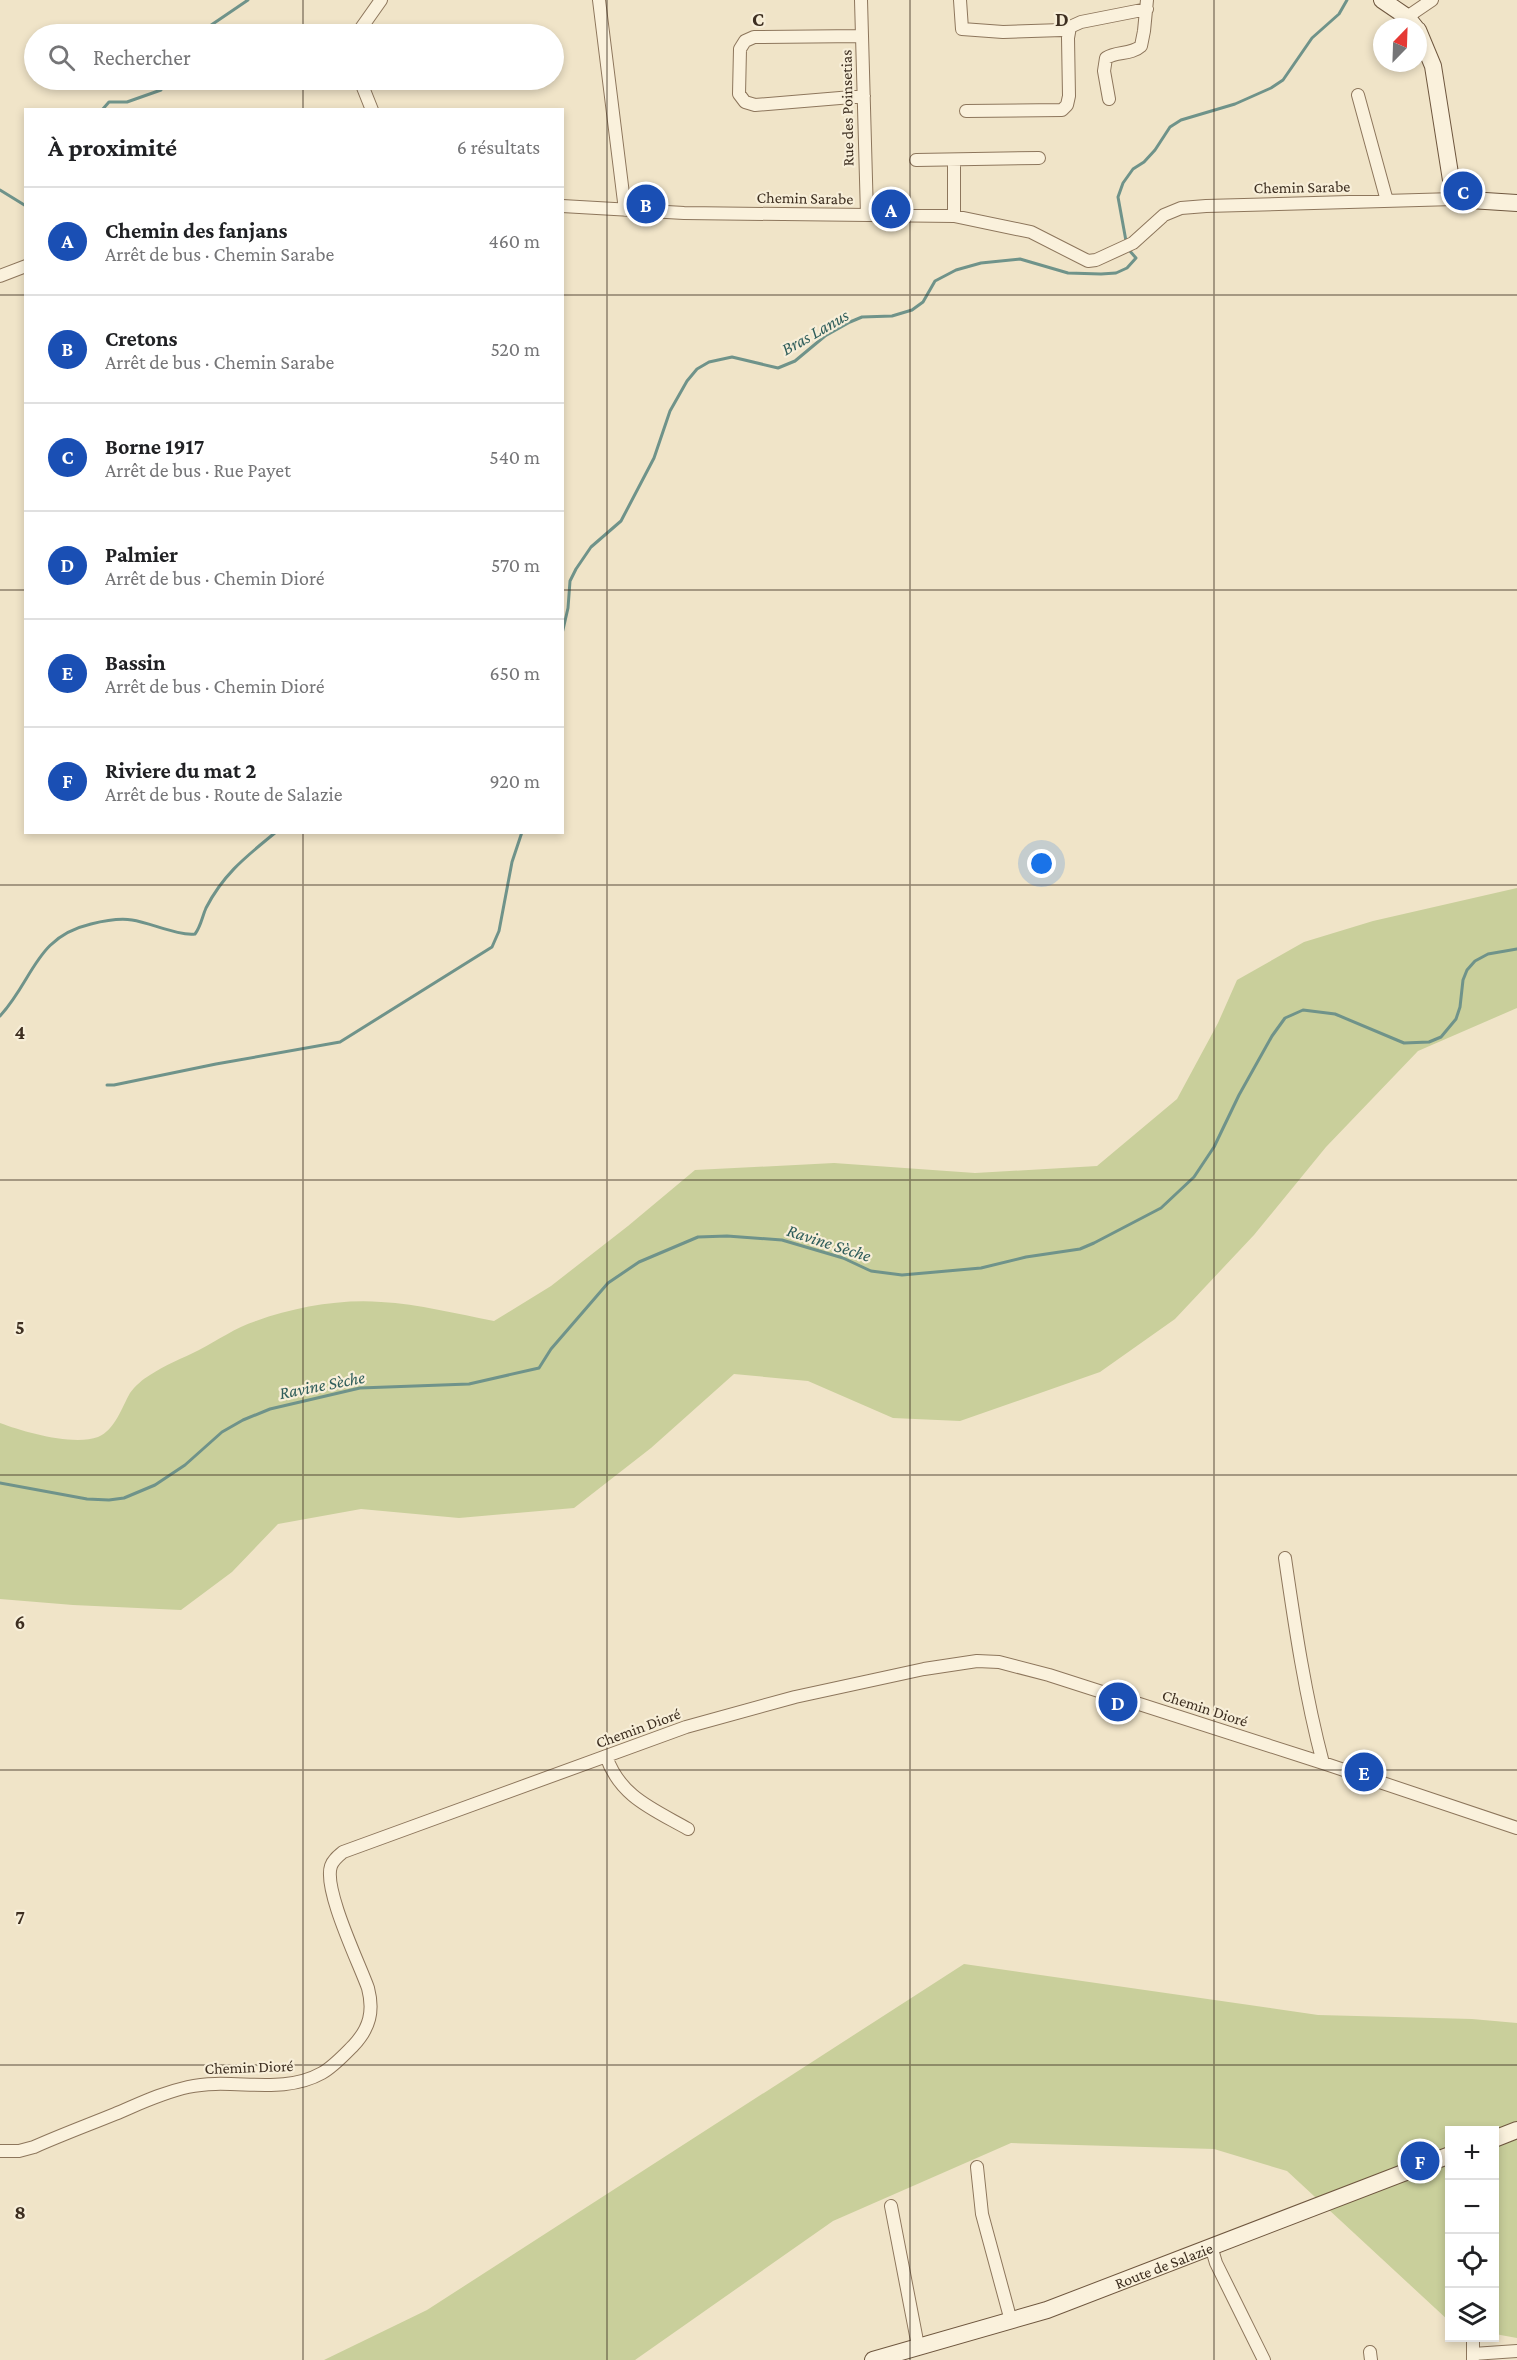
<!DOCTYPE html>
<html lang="fr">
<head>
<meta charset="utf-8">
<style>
	:root { --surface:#fff; --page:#f6f6f6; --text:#202124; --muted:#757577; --line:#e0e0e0; --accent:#1a73e8 }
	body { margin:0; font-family:"Crimson Pro",serif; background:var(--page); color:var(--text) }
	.controls { position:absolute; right:18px; bottom:18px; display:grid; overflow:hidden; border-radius:0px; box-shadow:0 3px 9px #0003 }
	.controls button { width:54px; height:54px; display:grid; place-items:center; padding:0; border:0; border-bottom:2px solid var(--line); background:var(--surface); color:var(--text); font:30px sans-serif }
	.compass { position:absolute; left:1373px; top:18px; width:54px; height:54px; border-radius:50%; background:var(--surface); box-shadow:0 3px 9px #0003; rotate:23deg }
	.you { position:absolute; left:1042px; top:864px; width:21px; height:21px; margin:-15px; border:4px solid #fff; border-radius:50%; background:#1a73e8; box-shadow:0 0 0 9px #1a73e833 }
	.badge { display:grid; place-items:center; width:39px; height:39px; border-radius:50%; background:var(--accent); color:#fff; font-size:20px; font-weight:700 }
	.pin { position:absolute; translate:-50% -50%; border:3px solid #fff; box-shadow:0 2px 6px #0006 }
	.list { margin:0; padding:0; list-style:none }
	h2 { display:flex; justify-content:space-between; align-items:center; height:78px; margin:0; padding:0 24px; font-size:26px }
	h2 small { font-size:20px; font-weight:400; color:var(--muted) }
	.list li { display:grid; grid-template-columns:39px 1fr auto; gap:18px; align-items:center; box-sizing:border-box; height:108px; padding:0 24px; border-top:2px solid var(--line) }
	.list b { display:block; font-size:22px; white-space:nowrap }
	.list p { margin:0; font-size:20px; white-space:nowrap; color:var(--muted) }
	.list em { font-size:20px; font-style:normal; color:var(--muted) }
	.icon { flex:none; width:33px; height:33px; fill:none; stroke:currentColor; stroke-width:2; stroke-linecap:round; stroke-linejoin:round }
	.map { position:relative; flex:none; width:1517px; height:2360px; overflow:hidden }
	.search { position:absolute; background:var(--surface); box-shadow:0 3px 9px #0003; left:24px; top:24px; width:540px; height:66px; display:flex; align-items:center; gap:15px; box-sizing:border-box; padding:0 21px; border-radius:33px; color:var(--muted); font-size:22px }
	.panel { position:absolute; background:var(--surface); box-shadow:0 3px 9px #0003; left:24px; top:108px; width:540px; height:726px; border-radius:0px }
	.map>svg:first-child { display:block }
	.green { fill:#c9cf9b }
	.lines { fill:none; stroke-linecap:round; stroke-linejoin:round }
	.stream { stroke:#6f938a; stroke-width:3 }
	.minor-casing { stroke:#8d765c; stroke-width:14 }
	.secondary-casing { stroke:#6f573f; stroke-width:18 }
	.minor { stroke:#faf1dc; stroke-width:12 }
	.secondary { stroke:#faf1dc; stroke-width:16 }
	.grid { fill:none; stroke:#3d2e20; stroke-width:1.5; stroke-opacity:0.55 }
	.labels { text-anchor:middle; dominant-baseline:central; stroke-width:4.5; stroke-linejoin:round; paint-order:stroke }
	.street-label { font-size:16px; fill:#3d2e20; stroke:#f7eed8 }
	.water-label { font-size:18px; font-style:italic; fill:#2f5d5a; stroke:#f7eed8 }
	.grid-label { font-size:20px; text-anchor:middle; font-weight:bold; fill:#3d2e20; stroke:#f7eed8; stroke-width:4.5; stroke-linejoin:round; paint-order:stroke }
</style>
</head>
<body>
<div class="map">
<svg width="1517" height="2360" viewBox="0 0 1517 2360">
	<rect width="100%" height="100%" fill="#f0e4c8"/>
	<path class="green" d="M1517 888V1008L1418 1051 1326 1147 1254 1235 1175 1319 1100 1372 960 1421 893 1418 808 1381 734 1374 651 1448 574 1508 459 1518 361 1509 278 1524 232 1572 181 1610 73 1605 0 1599V1423C24 1432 73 1446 98 1437 115 1430 122 1407 130 1393 135 1386 143 1379 150 1375 165 1365 183 1358 199 1350 218 1340 235 1328 256 1321 295 1307 340 1299 381 1302 419 1304 457 1314 494 1321L551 1286 628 1226 695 1170 834 1163 975 1173 1097 1166 1177 1099 1218 1023 1237 980 1304 942 1373 921Z
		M964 1964 1318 2015 1472 2019 1517 2023V2338L1495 2334 1494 2130H1450L1449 2321 1287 2171 1214 2149 1011 2143 833 2221 635 2360H324L427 2310Z"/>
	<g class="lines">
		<path class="stream" d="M198 34 248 0
			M102 110 109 102H127L161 90 165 80
			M0 190 26 206
			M1126 241 1118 197 1123 183 1133 169 1144 162 1155 150 1170 127 1181 120 1235 104 1271 88 1283 80 1312 38 1339 14 1347 0
			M562 634 568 608 570 581 576 569 591 547 621 521 654 458 670 411 687 381 697 369 709 362 732 357 778 368 795 361 825 336 850 322 862 317 892 316 912 310 923 302 935 281 956 270 981 263 1020 259 1068 273 1101 274 1116 273 1127 268 1136 258 1129 250
			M0 1016C34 979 35 937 91 924 103 921 120 918 132 920 151 923 179 936 195 934 201 926 202 917 206 908 224 873 247 856 276 832
			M107 1085H114L216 1064 340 1042 492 947 499 931 512 862 522 832
			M0 1483 87 1499 109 1500 124 1498 155 1485 185 1465 222 1432 243 1420 270 1409 360 1388 469 1384 539 1368 551 1349 608 1283 639 1262 698 1237 727 1236 782 1240 843 1258 871 1271 902 1275 981 1268 1026 1257 1080 1249 1094 1243 1161 1208 1194 1177 1214 1147 1239 1095 1272 1036 1285 1018 1303 1010 1335 1014 1404 1043 1429 1042 1441 1037 1456 1019 1460 1007 1463 980 1467 970 1475 961 1488 954 1517 949"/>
		<defs>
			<path id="minor" d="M599 0 625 210
				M861 0 867 215
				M960 0 962 29 1003 32 1062 30
				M1407 17 1432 0
				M357 34 381 0
				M862 36 754 37 745 41 740 49 739 94 745 102 755 105 864 96
				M360 80 372 110
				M1358 95 1387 201
				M1109 99 1104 71 1106 58C1117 51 1131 55 1141 46L1144 31 1147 0
				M966 111 1062 110 1067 105 1069 96 1068 38 1070 27 1081 22 1147 9
				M916 160 1039 158
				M954 160V216
				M562 206 684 213 954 216 1031 232 1088 261 1096 260 1133 243 1164 215 1181 208 1206 206 1454 199
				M0 276 26 266
				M1285 1558C1295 1627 1305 1695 1323 1763
				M606 1756C620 1797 653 1809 688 1829
				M0 2151H19L34 2147C61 2135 88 2125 115 2114 139 2104 161 2093 188 2087 232 2077 281 2096 322 2073 333 2067 344 2055 353 2046 370 2028 374 2011 368 1988 359 1963 323 1889 331 1866 333 1860 338 1856 343 1852L686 1727 795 1697 924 1669 977 1661 999 1662 1049 1675 1323 1763 1517 1828
				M977 2167 982 2214 1011 2321
				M891 2206 918 2346
				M1211 2246 1216 2263 1264 2360
				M1473 2338V2360
				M1370 2352 1371 2360
				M1473 2354 1517 2351"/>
			<g id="secondary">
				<path d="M1382 0 1407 17 1415 27"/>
				<path d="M1418 30 1433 66 1454 199 1517 203"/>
				<path d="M1494 2139 1517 2130"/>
				<path id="s1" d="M873 2360 1047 2310 1450 2155"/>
			</g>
		</defs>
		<use href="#minor" class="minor-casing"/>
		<use href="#secondary" class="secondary-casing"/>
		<use href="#minor" class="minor"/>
		<use href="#secondary" class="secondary"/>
	</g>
	<path class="grid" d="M303 0V34M607 0V2360M910 0V2360M1214 0V2360M303 80V110M0 295H26M562 295H1517M0 590H26M562 590H1517M303 832V2360M0 885H1517M0 1180H1517M0 1475H1517M0 1770H1517M0 2065H1517"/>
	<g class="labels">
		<g class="street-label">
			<text transform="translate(847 108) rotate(-91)">Rue des Poinsetias</text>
			<text transform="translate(1302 187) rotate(-1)">Chemin Sarabe</text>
			<text transform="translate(805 198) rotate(1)">Chemin Sarabe</text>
			<text transform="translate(1205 1708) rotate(18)">Chemin Dioré</text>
			<text transform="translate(638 1728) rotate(-20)">Chemin Dioré</text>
			<text transform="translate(249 2067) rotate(-2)">Chemin Dioré</text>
			<text stroke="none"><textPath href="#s1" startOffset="306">Route de Salazie</textPath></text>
		</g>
		<g class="water-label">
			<text transform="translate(815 332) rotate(-30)">Bras Lanus</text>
			<text transform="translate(829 1243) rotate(18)">Ravine Sèche</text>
			<text transform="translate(322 1385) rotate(-11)">Ravine Sèche</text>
		</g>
	</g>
	<g class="grid-label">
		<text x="758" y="26">C</text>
		<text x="1062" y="26">D</text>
		<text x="20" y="1039">4</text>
		<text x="20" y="1334">5</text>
		<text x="20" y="1629">6</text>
		<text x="20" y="1924">7</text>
		<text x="20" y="2219">8</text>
	</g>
</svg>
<div class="controls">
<button>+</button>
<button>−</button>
<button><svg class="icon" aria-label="locate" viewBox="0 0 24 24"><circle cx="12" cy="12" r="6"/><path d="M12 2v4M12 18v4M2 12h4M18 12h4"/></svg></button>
<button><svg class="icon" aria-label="layers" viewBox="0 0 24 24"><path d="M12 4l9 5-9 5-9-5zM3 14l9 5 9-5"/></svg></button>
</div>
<svg class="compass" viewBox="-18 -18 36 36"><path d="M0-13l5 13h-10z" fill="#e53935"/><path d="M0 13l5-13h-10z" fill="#757577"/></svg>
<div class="you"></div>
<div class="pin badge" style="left:891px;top:209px;background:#1a4fb4">A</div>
<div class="pin badge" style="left:646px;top:204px;background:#1a4fb4">B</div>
<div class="pin badge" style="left:1463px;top:191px;background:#1a4fb4">C</div>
<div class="pin badge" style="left:1118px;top:1702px;background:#1a4fb4">D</div>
<div class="pin badge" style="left:1364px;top:1772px;background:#1a4fb4">E</div>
<div class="pin badge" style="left:1420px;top:2161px;background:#1a4fb4">F</div>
<div class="search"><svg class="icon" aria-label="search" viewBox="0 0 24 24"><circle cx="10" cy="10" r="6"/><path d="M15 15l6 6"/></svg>Rechercher</div>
<section class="panel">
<h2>À proximité<small>6 résultats</small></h2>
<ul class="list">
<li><span class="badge" style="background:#1a4fb4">A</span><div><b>Chemin des fanjans</b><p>Arrêt de bus · Chemin Sarabe</p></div><em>460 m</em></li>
<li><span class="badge" style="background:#1a4fb4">B</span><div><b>Cretons</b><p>Arrêt de bus · Chemin Sarabe</p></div><em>520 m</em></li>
<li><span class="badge" style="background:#1a4fb4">C</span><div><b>Borne 1917</b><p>Arrêt de bus · Rue Payet</p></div><em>540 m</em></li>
<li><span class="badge" style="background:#1a4fb4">D</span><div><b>Palmier</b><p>Arrêt de bus · Chemin Dioré</p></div><em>570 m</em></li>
<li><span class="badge" style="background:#1a4fb4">E</span><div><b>Bassin</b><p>Arrêt de bus · Chemin Dioré</p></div><em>650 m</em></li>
<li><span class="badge" style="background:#1a4fb4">F</span><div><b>Riviere du mat 2</b><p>Arrêt de bus · Route de Salazie</p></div><em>920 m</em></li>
</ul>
</section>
</div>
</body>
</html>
